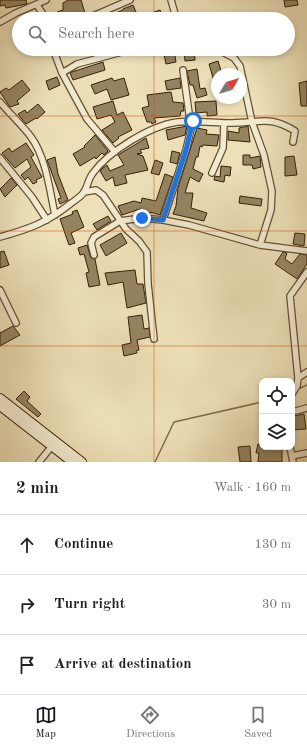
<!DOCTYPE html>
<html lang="en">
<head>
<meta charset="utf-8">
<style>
	:root { --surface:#fff; --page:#f2f2f2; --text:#222; --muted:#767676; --line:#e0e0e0; --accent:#111827 }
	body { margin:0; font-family:"Old Standard TT",serif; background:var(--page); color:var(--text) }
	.controls { position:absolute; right:12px; bottom:12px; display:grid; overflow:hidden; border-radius:8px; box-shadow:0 2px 6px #0003 }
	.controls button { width:36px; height:36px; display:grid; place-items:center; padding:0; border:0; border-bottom:1px solid var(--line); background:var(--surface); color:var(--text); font:20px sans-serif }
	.compass { position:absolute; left:211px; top:68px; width:36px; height:36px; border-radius:50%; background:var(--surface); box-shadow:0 2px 6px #0003; rotate:52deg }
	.stop { position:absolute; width:12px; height:12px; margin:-9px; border:3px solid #1a73e8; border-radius:50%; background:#fff }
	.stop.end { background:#1a73e8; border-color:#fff; box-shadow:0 1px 4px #0008 }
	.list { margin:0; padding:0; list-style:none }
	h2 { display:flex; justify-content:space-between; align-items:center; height:52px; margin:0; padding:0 16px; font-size:17px }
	h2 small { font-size:13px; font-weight:400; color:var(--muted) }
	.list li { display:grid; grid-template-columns:26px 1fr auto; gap:12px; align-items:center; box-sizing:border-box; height:60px; padding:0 16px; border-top:1px solid var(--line) }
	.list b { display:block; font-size:15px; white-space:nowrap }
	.list em { font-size:13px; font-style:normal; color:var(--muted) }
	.icon { flex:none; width:22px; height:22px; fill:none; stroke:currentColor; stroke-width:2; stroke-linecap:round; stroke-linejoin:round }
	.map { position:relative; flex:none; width:307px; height:462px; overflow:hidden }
	.search { position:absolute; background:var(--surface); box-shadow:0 2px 6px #0003; left:12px; right:12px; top:12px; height:44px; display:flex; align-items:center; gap:10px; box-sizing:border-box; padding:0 14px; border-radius:22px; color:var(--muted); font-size:15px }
	.sheet { height:232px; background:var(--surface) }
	nav { display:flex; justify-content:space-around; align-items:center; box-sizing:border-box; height:56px; border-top:1px solid var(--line); background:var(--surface); font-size:11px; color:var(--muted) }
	nav a { display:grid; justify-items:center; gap:2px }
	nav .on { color:var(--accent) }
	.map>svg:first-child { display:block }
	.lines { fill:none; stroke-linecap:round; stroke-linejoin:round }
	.stream { stroke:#7f6c4c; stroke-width:1.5 }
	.building { fill:#958462; stroke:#362005 }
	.street-casing { stroke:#645032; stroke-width:8 }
	.secondary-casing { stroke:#362005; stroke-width:10 }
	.street { stroke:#f3ebd1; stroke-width:5.5 }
	.secondary { stroke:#f3ebd1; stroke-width:8 }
	.route { stroke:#1a73e8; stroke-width:5 }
	.grid { fill:none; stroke:#d6530b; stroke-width:1; stroke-opacity:0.55 }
</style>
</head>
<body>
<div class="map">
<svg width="307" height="462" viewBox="0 0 307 462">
	<rect width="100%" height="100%" fill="#ede0b8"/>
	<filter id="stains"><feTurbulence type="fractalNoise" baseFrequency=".005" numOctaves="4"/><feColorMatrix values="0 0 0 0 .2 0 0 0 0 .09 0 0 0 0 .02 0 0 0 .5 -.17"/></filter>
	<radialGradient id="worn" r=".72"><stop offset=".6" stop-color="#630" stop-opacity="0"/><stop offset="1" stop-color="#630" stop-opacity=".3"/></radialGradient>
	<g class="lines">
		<path class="stream" d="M296 390 307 385
			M155 462 174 422 262 402"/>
	</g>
	<path class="building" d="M0 0H26L27 4 6 8 5 5 0 6Z
		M68 0H81L85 13 72 18 71 17 60 19 57 12 63 10V3Z
		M284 0H297L298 5 285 7Z
		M133 5 136 12 121 19H100L123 10V9Z
		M160 10 162 15 150 19H144L143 16Z
		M174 49 176 62 166 64 163 50Z
		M184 49H194L195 60 185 61Z
		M218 61 222 74H217L216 88 209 64Z
		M103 62 105 70 73 80 70 73 72 72Z
		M197 69 200 89 205 88 207 95 197 98 193 85H190L187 71Z
		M57 77 60 85 49 90 46 81Z
		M112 78 114 81 124 78 129 95 111 100 107 89 95 94 91 85Z
		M180 78 181 88 167 90 165 81Z
		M22 80 30 90 17 101 19 104 10 107 0 92 6 88 9 90Z
		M307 81V106H301L299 83Z
		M171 92 173 102 183 103 184 111H181L180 116 154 118 156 122 152 124 151 122H147L142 108 149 106 147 95Z
		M113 101 117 115 123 112 132 130 118 137 119 138 113 143 102 130 115 122 111 115 97 119 93 107Z
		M216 101 217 115 207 116V112L196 113 195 102Z
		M38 104 45 112 37 119 36 118 26 124 18 114 25 110 27 113Z
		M187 126 185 135 168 140 166 130Z
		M248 126 250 142 228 140V131L239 133V128Z
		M197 128 207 130 206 134 219 135 217 146 203 145 202 147 200 146 198 157H196L193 169 203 174 199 182 190 177 185 193H193L191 208 207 213 204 221 173 214 176 206 178 188Z
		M95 135 108 151 104 155 102 153 96 159 95 157 80 166 73 154 85 147 84 146Z
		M146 138 149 148 140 150 142 153 137 154 143 156 148 170 125 175 127 183 115 186 113 177 106 181 100 171 103 168 107 165 110 171 124 165 118 155Z
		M26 143 34 155 31 157 42 177 36 180 37 182 33 184 28 177 25 180 21 175 31 167 27 159 15 168 2 153 9 148 12 152Z
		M172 151 180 153 177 164 170 162Z
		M243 155H250V158L260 156 261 167 253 169 252 165H243Z
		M294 156 297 175 285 176V157Z
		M55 157 58 174 68 200 60 204 58 199 61 198 47 160Z
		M155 160 163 163 159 175 151 173Z
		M221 166 231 167 230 176 225 175 224 182 214 180 215 176 220 177Z
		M165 174 173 177 160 215 150 212V214L140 212V209L122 215 118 206 134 201 141 203 142 198 156 201Z
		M11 178 17 185 5 197 0 189Z
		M240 196 262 199 261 206 239 203Z
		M77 210 84 227 71 233 75 243 69 245 60 219 73 214 72 212Z
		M108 216 111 221 97 230 93 224Z
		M121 233 127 243 106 256 100 245Z
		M295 233 305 234 304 246 293 244Z
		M87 245 91 258 95 259 100 285 89 287 86 273 89 272 84 254 80 255 78 248Z
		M4 251 9 265 0 268V252Z
		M283 252 287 253 285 259 292 264 300 254 307 255V264L297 279 275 264Z
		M135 270 137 284H143L146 303 127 308 123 282 108 285 105 273Z
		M142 315 144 329 149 328 150 337 137 340 139 350 136 351 137 353 124 356 122 345 131 343 128 317Z
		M13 326 20 335 0 346V333Z
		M24 391 30 397 27 401 41 414 38 417 16 399Z
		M304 414 306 429 292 430V426L294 425 293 416Z
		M258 444H262V447H282V462H258L259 453H256Z
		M250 446 251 462H240L238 447Z"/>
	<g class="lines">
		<defs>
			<path id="street" d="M171 0 175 14
				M37 5 46 19
				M86 19 130 0
				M0 22 16 13 46 0
				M53 49 62 73
				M217 49 234 58 240 66 252 122 264 155 272 191 271 210 260 245
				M183 70 189 113V121
				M0 102C10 114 22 125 31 137 46 157 50 192 55 215
				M115 152 87 119 62 73 77 64 133 49
				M0 158 32 197 47 220
				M212 173 223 148 224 123
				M84 192 96 190 103 195 126 229 139 241 147 252 148 284 154 339
				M163 220 186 150 193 121
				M0 237C29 229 46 223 70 204 75 200 81 197 84 192 88 186 88 179 93 173 109 151 150 126 177 122 195 120 214 123 232 123 260 123 269 115 295 131L293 142
				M94 255 91 243 94 237 120 221 142 218 163 220 189 225 260 245 307 251
				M307 272 290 296 298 378 307 372
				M0 290 16 323
				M292 394 297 386 298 378
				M292 412 307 408
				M290 447 293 462
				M292 456 307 453
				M39 462 52 446"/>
			<path id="secondary" d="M0 398 82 462
				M0 406 72 462"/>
		</defs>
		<use href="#street" class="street-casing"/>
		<use href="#secondary" class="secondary-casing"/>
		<use href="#street" class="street"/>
		<use href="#secondary" class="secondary"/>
	</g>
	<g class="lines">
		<path class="route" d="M142 218 163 220 186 150 193 121"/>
	</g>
	<path class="grid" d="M154 0V19M154 49V462M0 116H307M0 231H307M0 346H307"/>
	<rect width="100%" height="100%" filter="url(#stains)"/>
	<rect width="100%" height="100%" fill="url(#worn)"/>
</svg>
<div class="controls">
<button><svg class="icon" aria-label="locate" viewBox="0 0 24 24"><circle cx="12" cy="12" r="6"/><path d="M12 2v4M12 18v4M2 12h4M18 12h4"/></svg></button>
<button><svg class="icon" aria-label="layers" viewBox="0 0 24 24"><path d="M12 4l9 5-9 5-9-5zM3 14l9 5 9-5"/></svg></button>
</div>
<svg class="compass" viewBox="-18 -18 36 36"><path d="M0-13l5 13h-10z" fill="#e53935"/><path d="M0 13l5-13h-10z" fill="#767676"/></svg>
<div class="stop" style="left:193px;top:121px"></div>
<div class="stop end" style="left:142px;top:218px"></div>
<div class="search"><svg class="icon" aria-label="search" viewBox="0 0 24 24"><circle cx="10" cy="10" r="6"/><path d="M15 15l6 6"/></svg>Search here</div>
</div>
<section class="sheet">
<h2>2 min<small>Walk · 160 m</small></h2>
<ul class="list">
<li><svg class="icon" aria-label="ahead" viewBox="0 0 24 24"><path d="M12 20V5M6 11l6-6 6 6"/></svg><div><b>Continue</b></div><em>130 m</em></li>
<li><svg class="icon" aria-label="right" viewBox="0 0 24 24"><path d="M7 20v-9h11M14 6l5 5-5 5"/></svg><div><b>Turn right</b></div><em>30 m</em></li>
<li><svg class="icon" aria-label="arrive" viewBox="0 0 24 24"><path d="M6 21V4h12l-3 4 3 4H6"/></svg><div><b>Arrive at destination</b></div></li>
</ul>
</section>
<nav>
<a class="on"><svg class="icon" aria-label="map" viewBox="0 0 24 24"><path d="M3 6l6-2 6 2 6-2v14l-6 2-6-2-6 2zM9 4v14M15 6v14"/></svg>Map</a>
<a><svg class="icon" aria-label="directions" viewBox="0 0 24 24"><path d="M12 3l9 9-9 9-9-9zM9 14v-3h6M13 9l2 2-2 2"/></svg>Directions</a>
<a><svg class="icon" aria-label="saved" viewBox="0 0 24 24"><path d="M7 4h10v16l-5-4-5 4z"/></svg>Saved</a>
</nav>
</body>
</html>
